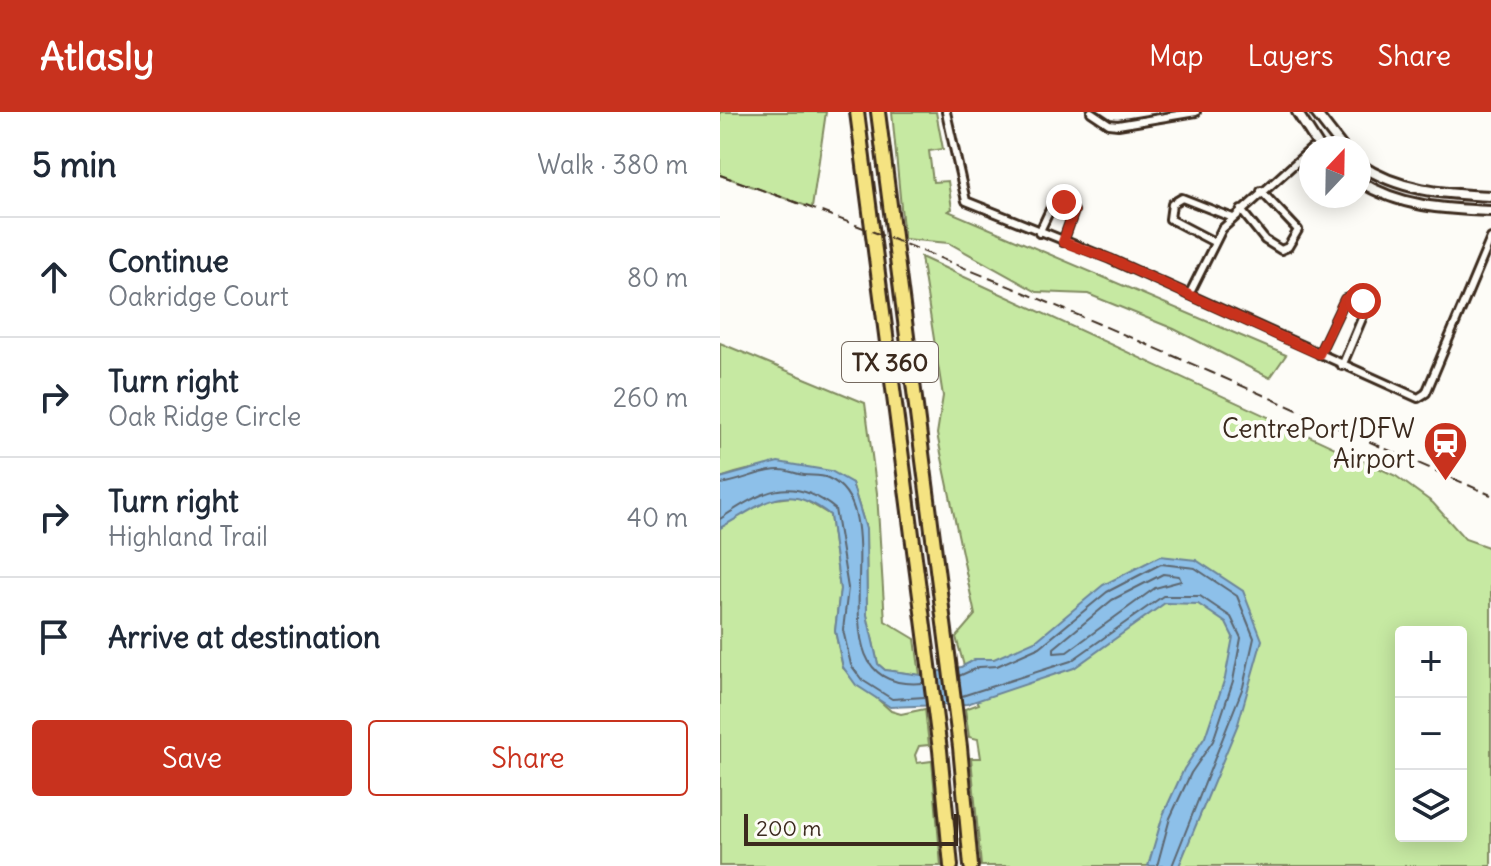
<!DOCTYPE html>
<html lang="en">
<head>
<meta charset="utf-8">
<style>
	:root { --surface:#fff; --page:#f2f2f3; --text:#1f2937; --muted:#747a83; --line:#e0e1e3; --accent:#c8321e }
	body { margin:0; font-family:Delius,sans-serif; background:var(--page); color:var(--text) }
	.controls { position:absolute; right:24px; bottom:24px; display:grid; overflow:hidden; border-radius:8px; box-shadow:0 4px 20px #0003 }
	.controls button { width:72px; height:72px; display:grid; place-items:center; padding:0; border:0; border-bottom:2px solid var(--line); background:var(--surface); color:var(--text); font:40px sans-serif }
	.compass { position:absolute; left:579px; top:24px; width:72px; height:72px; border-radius:50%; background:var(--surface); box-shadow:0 4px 20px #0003; rotate:22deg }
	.scale { position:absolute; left:24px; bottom:20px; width:214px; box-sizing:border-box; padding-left:8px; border:4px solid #3b2a1e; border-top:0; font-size:22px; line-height:28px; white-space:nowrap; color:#3b2a1e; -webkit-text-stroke:6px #fdfcf7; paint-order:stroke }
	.stop { position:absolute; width:24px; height:24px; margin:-18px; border:6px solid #c8321e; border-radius:50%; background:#fff }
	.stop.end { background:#c8321e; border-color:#fff; box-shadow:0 2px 8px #0008 }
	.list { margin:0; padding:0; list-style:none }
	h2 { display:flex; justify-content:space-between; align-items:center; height:104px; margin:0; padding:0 32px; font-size:34px }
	h2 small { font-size:26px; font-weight:400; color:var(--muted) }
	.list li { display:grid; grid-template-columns:52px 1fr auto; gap:24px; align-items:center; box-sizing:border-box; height:120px; padding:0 32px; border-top:2px solid var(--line) }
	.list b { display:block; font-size:30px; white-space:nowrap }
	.list p { margin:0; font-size:26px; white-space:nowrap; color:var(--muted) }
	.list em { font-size:26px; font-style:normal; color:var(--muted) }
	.actions { display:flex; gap:16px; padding:24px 32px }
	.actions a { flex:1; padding:18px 0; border:2px solid var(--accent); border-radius:8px; text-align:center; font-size:28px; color:var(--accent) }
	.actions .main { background:var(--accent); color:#fff }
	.icon { flex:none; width:44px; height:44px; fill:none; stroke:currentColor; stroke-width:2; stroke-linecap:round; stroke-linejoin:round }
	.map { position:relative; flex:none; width:771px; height:754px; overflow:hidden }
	header { display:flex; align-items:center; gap:48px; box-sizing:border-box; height:112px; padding:0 40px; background:var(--accent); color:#fff }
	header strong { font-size:38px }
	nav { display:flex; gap:44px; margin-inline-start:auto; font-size:28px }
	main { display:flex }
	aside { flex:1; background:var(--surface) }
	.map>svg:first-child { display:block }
	.green { fill:#c6e9a2; stroke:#808a60; stroke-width:2; fill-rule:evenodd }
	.water { fill:#8dc0e9; stroke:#6c8498; stroke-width:2 }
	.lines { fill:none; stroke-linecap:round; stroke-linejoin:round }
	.shore { stroke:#5c666f; stroke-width:2 }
	.minor-casing { stroke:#3b2a1e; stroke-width:12 }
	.tertiary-casing { stroke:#3b2a1e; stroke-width:14 }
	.motorway-casing { stroke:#3b2a1e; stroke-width:18 }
	.minor { stroke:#fdfcf7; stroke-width:6 }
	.tertiary { stroke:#fdfcf7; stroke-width:8 }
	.motorway { stroke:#f5e382; stroke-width:12 }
	.rail { stroke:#3b2a1e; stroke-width:2; stroke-dasharray:12 6; stroke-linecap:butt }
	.route { stroke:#c8321e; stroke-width:10 }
	.labels { text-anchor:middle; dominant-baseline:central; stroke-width:8; stroke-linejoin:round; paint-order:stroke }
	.shield { fill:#fdfcf7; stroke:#75695f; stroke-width:2 }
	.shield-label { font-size:24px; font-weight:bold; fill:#3b2a1e }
	.poi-label { font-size:26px; fill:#3b2a1e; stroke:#fdfcf7; text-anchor:end }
</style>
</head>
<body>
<header>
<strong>Atlasly</strong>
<nav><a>Map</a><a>Layers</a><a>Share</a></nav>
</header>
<main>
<aside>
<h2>5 min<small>Walk · 380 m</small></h2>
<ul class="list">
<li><svg class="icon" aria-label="ahead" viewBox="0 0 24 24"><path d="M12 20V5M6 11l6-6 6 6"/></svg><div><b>Continue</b><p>Oakridge Court</p></div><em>80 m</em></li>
<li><svg class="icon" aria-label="right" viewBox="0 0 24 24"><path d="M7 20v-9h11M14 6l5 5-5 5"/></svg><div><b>Turn right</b><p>Oak Ridge Circle</p></div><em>260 m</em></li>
<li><svg class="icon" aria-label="right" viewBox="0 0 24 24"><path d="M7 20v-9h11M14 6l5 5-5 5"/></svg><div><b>Turn right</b><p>Highland Trail</p></div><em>40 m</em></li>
<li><svg class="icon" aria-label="arrive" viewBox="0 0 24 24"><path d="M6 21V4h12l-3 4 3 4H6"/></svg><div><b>Arrive at destination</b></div></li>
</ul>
<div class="actions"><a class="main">Save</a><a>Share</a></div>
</aside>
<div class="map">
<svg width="771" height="754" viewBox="0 0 771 754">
	<rect width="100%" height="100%" fill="#fdfcf7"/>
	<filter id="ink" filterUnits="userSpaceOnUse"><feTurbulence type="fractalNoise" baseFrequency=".0125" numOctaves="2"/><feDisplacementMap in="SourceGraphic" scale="16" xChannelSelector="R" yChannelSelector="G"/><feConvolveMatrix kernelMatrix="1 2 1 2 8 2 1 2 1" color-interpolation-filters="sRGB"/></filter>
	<g filter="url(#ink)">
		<path class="green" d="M0 0H106L92 96 0 63Z
			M172 0H216L223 37 209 39 213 70 228 69 232 97 228 99 566 243 550 266 454 217 368 182 317 180 229 131 184 127Z
			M201 145 676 364 713 391 745 427 771 436V754H261L251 646H261L258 627 249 625 245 597 259 592 249 572 236 525 255 503 217 322 223 284ZM681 520H741V724H681Z
			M0 231 145 291 157 381 165 509 195 527 200 563 165 558 158 552 147 503 146 417 132 371C83 351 50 348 0 366Z
			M78 384 110 403 120 477 115 519 123 556 171 599 181 602 205 597 209 633 199 634 195 643 197 651 212 649 221 754H0V416L42 389Z"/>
		<path class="water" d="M58 350 111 359 132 371 146 417 147 503 158 552 165 558 200 563 241 555 256 547H274L317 528 383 473 440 444 476 448 523 479 542 528 518 612 459 754H428L443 703 464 657 485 625 505 566 513 525 506 511 478 492 445 491 354 556 247 592 170 595 136 573 123 555 115 519 120 477 110 403C65 367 42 393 0 416V366Z"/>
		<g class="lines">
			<path class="shore" d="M0 372C20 370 40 358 60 358 69 358 75 362 84 363 92 364 101 363 108 366 183 398 83 582 203 571
				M0 407C41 380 71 361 115 397L128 476 123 518 131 553 142 568 172 587 205 585
				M443 462 459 464 461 469 435 476 347 540 334 541V536L392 488Z
				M239 564 259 555 277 554 320 535 387 480 441 452 475 456 517 484 534 526 523 575 452 754
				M242 584 351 549 443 484H480L511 505 521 526 513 569 493 629 471 661 450 706 437 754"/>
			<defs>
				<path id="minor" d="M226 0 246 89 390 147 698 286 706 281 771 126
					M371 0 389 12 398 13 476 0
					M521 98 545 128 561 138 568 135 578 118 541 79
					M319 121 335 87 351 94 354 99 343 130
					M494 130 450 107 452 92 462 86 513 106
					M469 183 502 117 591 37
					M599 242 625 187 635 184 643 189 646 197 622 254"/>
				<path id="tertiary" d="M577 0 600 36
					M595 0 623 36
					M639 52C679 79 724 82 771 84
					M639 69C680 95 724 97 771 99"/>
				<path id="motorway" d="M137 0 220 638 231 754
					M158 0 240 635 251 754"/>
			</defs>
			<use href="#minor" class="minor-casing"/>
			<use href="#tertiary" class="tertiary-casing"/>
			<use href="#motorway" class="motorway-casing"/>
			<use href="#minor" class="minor"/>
			<use href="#tertiary" class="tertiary"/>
			<use href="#motorway" class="motorway"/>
			<path class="rail" d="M0 63C262 155 516 272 771 383"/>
		</g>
	</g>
	<g class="lines" filter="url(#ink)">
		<path class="route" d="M344 90 354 99 343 130 390 147 599 242 625 187 635 184 643 189"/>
	</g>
	<defs>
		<symbol id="station-pin" viewBox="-11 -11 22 30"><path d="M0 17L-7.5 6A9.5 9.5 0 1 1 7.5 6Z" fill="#c8321e" stroke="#fdfcf7"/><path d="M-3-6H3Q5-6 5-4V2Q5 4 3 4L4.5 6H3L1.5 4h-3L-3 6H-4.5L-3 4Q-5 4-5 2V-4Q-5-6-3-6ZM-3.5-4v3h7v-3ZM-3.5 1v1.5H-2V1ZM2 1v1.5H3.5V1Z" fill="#fff"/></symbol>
	</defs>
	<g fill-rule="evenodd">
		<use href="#station-pin" x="700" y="306" width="51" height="69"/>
	</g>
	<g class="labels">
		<rect class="shield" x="122" y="230" width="96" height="40" rx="6"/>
		<g class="shield-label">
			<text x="170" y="250">TX 360</text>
		</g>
		<g class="poi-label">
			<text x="695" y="316">CentrePort/DFW<tspan x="695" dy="30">Airport</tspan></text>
		</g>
	</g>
</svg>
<div class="controls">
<button>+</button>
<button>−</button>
<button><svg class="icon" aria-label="layers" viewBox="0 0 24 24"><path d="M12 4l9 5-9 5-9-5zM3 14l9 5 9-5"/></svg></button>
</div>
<svg class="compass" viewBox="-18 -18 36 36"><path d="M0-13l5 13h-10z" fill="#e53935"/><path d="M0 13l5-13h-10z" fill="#747a83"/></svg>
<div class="scale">200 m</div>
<div class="stop" style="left:643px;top:189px"></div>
<div class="stop end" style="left:344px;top:90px"></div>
</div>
</main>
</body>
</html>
